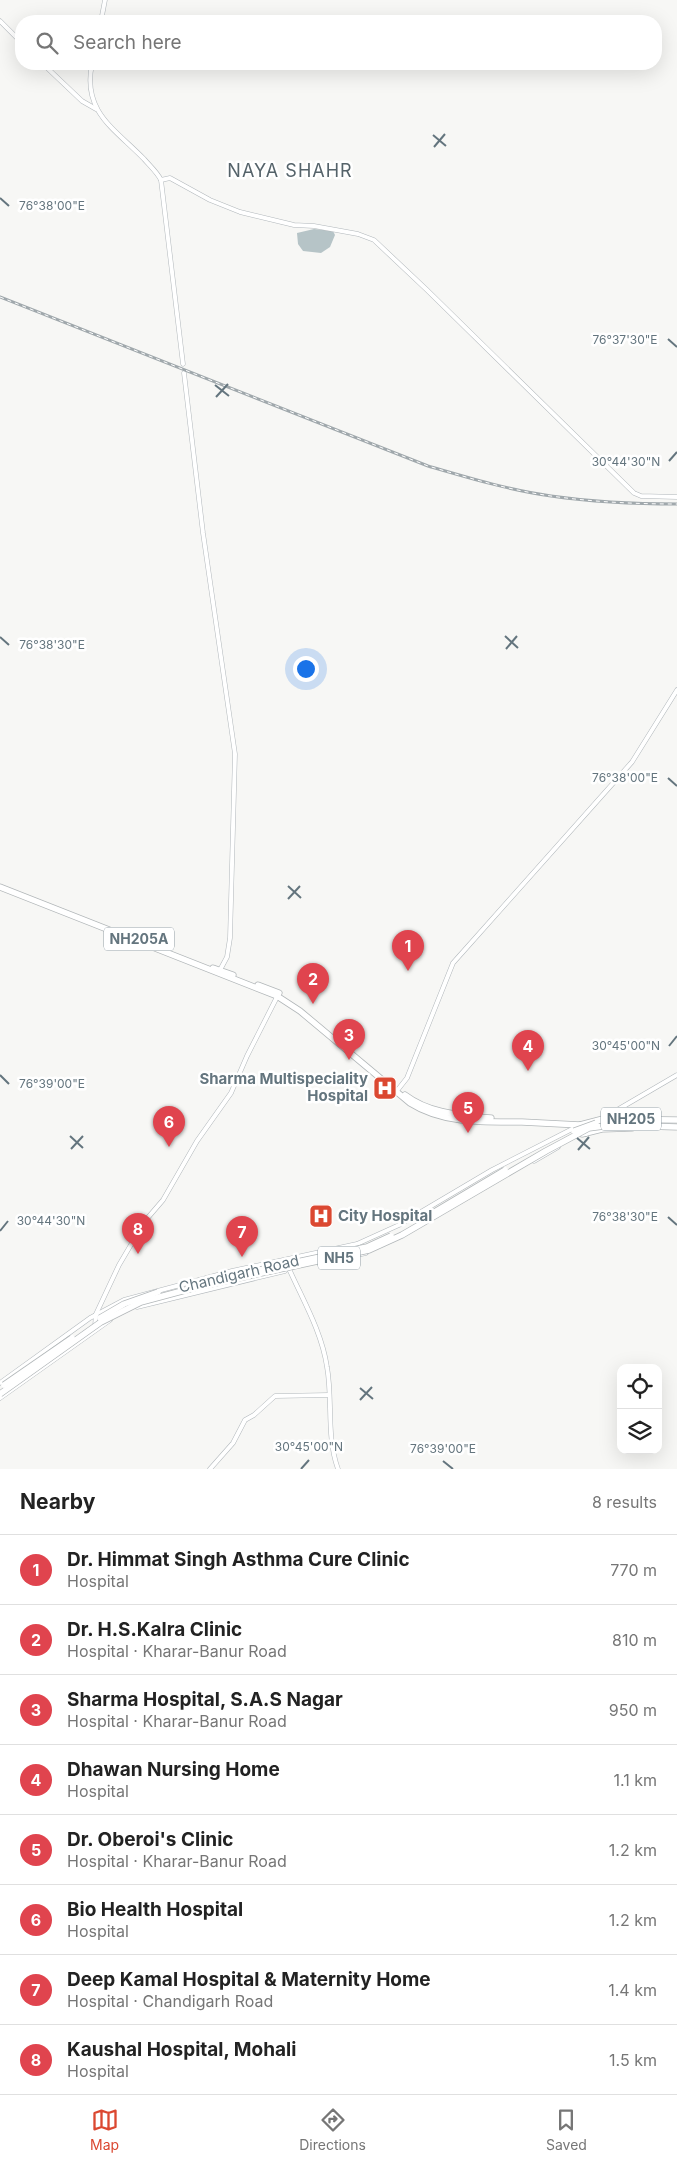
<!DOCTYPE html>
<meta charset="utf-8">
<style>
:root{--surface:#fff;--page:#f2f2f2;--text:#222;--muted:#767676;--line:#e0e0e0;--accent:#db4831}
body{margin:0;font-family:Inter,sans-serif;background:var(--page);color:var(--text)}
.controls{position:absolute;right:15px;bottom:15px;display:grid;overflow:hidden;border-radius:10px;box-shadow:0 5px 20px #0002}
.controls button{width:45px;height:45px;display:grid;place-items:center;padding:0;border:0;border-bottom:1px solid var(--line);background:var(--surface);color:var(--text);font:25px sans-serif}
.you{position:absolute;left:305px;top:668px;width:18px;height:18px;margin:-12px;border:4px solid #fff;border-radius:50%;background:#1a73e8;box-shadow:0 0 0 8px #1a73e833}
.badge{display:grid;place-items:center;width:32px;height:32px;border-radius:50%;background:var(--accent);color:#fff;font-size:16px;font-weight:700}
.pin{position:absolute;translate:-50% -41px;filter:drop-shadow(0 1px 2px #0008)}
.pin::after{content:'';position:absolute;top:26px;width:18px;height:15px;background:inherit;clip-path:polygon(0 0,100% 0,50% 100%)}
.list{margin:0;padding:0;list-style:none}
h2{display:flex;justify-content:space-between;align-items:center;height:65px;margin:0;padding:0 20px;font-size:21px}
h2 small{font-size:16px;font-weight:400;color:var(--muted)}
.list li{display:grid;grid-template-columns:32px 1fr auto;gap:15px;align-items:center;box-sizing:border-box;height:70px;padding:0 20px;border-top:1px solid var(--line)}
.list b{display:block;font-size:19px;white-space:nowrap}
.list p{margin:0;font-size:16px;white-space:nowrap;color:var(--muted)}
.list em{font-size:16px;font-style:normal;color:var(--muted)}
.icon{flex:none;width:28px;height:28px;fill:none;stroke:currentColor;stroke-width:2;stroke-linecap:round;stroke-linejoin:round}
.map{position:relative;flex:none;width:677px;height:1469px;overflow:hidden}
.search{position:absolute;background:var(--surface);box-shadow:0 5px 20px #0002;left:15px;right:15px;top:15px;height:55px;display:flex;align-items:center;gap:12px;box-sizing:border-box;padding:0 18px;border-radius:20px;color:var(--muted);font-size:19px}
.sheet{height:625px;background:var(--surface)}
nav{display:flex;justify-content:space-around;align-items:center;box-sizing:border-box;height:70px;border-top:1px solid var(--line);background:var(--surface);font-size:14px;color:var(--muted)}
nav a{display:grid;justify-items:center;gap:2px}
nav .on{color:var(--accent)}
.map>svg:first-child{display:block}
.water{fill:#b6c4c7}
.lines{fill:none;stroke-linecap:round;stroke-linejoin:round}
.secondary-casing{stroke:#b1b7bb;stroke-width:5}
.highway-casing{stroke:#b2b7b9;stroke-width:7}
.secondary{stroke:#fff;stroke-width:4}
.highway{stroke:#fff;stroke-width:5.5}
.rail-casing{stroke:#a0a8ac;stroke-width:3}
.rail{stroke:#fff;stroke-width:1;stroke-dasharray:4;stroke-linecap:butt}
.highway-bridge-casing{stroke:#b2b7b9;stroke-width:7;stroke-linecap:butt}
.highway-bridge{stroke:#fff;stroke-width:5.5}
.ticks{fill:none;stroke:#64757e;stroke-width:2}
.labels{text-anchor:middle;stroke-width:5;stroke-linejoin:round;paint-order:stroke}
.shield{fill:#fff;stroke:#929ea5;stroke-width:1}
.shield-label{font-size:14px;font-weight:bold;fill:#64757e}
.poi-label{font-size:15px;font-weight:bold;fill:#64757e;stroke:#fff;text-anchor:end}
.street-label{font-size:15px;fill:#64757e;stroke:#fff}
.quarter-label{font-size:18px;letter-spacing:1px;fill:#55636a;stroke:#fff}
.ticks-label{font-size:12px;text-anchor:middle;fill:#64757e;stroke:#fff;stroke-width:5;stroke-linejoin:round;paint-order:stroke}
</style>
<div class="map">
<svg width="677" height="1469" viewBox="0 0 677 1469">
<rect width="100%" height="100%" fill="#f7f7f5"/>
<path class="water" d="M 314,229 L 333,231 L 335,235 L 330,247 L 321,253 L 303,251 L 298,244 L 297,233 Z"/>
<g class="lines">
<g class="secondary-casing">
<g id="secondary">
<path d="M 0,21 L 21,42"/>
<path d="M 101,21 L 105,0"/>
<path d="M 43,64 L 82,101 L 96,109"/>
<path d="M 92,64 C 82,112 115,129 144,159 C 150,166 157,172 161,180 L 183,364"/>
<path d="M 161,180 L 170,178 L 210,200 L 240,212 L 294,225 L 314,226 L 358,234 L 374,240 L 427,290 L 634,493 L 641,496 L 677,497"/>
<path d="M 184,373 L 203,533 L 235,754 L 230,938 L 227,957 L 220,970"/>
<path d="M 396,1092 L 407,1078 L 453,963 L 632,762 L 677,690"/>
<path d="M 599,1128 L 600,1120 L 677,1075"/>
<path d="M 534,1161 L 558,1147"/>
<path d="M 334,1260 L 366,1253"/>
<path d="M 290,1265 L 290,1271 C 304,1302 322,1333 327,1367 C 333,1400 326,1436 338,1469"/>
<path d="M 137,1307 L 285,1271"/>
<path d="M 95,1326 L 96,1314 L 119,1265 L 145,1221 L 163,1200 L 197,1141 L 231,1093 L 247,1056 L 278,995"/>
<path d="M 0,1383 L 90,1318 L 124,1300 L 232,1271 L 357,1244 L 399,1225 L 492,1170 L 578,1126"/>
<path d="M 0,1398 L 110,1320"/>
<path d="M 210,1469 L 233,1443 L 245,1420 L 254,1415 L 275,1396 L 329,1395"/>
</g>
</g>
<g class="highway-casing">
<g id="highway">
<path d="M 0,887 L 277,996 L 300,1011 L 410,1103 C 443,1124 484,1122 522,1122 C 542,1123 561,1124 580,1125 L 586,1133"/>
<path d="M 213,968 L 233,975"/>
<path d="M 258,985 L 279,993"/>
<path d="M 405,1095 C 430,1114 461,1115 491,1118"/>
<path d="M 580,1125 L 603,1119 L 677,1120"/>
<path d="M 582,1134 L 602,1129 L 632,1128"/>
</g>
</g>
<use href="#secondary" class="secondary"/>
<use href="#highway" class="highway"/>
<g class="rail-casing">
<path id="rail" d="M 0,297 L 428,466 C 469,478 509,490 551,496 C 593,502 635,504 677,504"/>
</g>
<use href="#rail" class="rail"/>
<g class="highway-bridge-casing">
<g id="highway-bridge">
<path d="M 574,1131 L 596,1123"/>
<path d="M 431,1214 L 505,1170"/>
<path d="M 193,1284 L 367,1247 L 391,1236"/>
<path d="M 100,1318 L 124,1304 L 158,1292"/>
<path d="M 4,1385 L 72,1338"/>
<path d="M 0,1394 L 101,1322 L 141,1302 L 197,1287 L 369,1250 L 402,1235 L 546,1151 L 589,1128 L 612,1125 L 677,1127"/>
</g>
</g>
<use href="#highway-bridge" class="highway-bridge"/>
</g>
<path class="ticks" d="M 433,135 L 446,146M 434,147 L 445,134M 0,198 L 9,206M 668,339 L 677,347M 215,385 L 229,396M 216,397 L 228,384M 669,461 L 677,452M 505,636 L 518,648M 0,637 L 9,645M 506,649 L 517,636M 668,778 L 677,786M 288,886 L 301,898M 288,899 L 300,886M 669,1046 L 677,1036M 0,1075 L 9,1084M 70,1136 L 83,1148M 577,1138 L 590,1149M 71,1149 L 83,1136M 578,1150 L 589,1137M 668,1217 L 677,1225M 0,1231 L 8,1221M 360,1388 L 373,1399M 360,1400 L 372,1387M 443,1461 L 453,1469M 301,1469 L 309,1460"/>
<defs>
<g id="hospital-square" transform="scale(1.25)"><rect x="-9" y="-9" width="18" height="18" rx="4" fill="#db4831" stroke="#fff"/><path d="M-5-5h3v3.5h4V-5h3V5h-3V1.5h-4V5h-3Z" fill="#fff"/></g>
</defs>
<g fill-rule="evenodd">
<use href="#hospital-square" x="385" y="1088"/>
<use href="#hospital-square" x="321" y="1216"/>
</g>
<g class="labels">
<g class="shield">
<rect x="104" y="927.5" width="70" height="23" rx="4"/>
<rect x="601" y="1107.5" width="60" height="23" rx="4"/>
<rect x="318" y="1246.5" width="42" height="23" rx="4"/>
</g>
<g class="shield-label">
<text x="139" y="944">NH205A</text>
<text x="631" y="1124">NH205</text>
<text x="339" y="1263">NH5</text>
</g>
<g class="poi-label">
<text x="368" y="1084">Sharma Multispeciality<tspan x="368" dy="17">Hospital</tspan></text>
<text x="338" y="1221" text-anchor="start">City Hospital</text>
</g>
<g class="street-label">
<text transform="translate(239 1274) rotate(-13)" y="5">Chandigarh Road</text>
</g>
<g class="quarter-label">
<text x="290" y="177">NAYA SHAHR</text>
</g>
</g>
<g class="ticks-label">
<text x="52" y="210">76°38'00"E</text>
<text x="625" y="344">76°37'30"E</text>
<text x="626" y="466">30°44'30"N</text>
<text x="52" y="649">76°38'30"E</text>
<text x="625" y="782">76°38'00"E</text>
<text x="626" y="1050">30°45'00"N</text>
<text x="52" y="1088">76°39'00"E</text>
<text x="625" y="1221">76°38'30"E</text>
<text x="51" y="1225">30°44'30"N</text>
<text x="309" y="1451">30°45'00"N</text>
<text x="443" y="1453">76°39'00"E</text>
</g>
</svg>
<div class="controls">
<button><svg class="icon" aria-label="locate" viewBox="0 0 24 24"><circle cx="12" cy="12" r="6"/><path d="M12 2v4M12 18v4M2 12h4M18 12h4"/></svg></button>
<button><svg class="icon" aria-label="layers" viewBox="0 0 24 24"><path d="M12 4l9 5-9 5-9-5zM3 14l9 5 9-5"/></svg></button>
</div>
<div class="you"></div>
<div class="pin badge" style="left:408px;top:971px;background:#e0444e">1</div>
<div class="pin badge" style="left:313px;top:1004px;background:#e0444e">2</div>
<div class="pin badge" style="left:349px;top:1060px;background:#e0444e">3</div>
<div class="pin badge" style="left:528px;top:1071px;background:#e0444e">4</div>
<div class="pin badge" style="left:468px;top:1133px;background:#e0444e">5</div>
<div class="pin badge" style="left:169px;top:1147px;background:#e0444e">6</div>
<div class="pin badge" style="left:242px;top:1257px;background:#e0444e">7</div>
<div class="pin badge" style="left:138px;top:1254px;background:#e0444e">8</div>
<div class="search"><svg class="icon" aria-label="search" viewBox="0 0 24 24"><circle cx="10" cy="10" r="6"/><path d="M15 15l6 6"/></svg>Search here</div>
</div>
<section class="sheet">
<h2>Nearby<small>8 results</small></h2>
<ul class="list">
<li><span class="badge" style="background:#e0444e">1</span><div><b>Dr. Himmat Singh Asthma Cure Clinic</b><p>Hospital</p></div><em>770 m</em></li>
<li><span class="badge" style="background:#e0444e">2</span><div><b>Dr. H.S.Kalra Clinic</b><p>Hospital · Kharar-Banur Road</p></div><em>810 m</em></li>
<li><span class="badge" style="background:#e0444e">3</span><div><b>Sharma Hospital, S.A.S Nagar</b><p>Hospital · Kharar-Banur Road</p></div><em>950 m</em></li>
<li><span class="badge" style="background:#e0444e">4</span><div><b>Dhawan Nursing Home</b><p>Hospital</p></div><em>1.1 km</em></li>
<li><span class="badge" style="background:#e0444e">5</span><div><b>Dr. Oberoi's Clinic</b><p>Hospital · Kharar-Banur Road</p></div><em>1.2 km</em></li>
<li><span class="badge" style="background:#e0444e">6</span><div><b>Bio Health Hospital</b><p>Hospital</p></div><em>1.2 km</em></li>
<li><span class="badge" style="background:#e0444e">7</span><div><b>Deep Kamal Hospital &amp; Maternity Home</b><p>Hospital · Chandigarh Road</p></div><em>1.4 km</em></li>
<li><span class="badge" style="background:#e0444e">8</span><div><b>Kaushal Hospital, Mohali</b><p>Hospital</p></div><em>1.5 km</em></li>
</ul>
</section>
<nav>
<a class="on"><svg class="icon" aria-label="map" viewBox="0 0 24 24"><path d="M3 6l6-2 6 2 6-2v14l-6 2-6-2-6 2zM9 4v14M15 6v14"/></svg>Map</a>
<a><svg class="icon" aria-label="directions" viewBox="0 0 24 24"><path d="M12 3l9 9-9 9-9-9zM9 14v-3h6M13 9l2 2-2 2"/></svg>Directions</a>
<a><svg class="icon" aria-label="saved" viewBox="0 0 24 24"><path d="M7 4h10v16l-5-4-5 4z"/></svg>Saved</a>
</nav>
